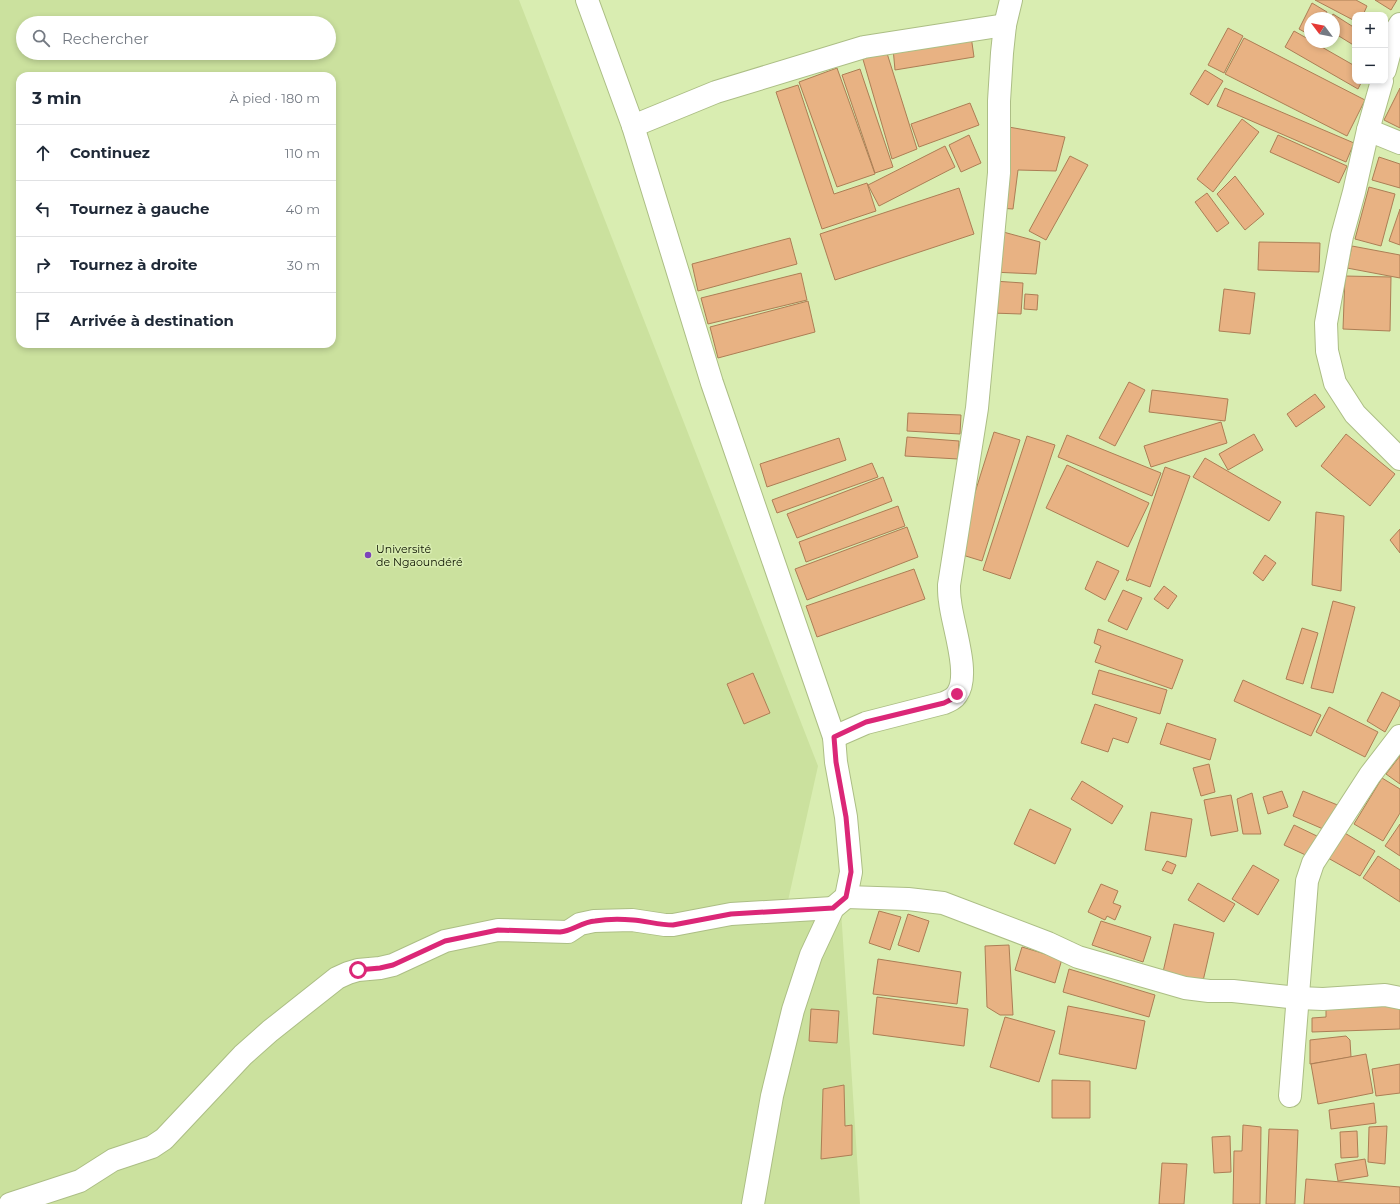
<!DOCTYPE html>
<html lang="fr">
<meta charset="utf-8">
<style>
:root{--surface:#fff;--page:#f2f2f3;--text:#1f2937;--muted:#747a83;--line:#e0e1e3}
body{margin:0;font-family:Montserrat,sans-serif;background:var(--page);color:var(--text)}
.controls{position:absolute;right:12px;top:12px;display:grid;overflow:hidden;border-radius:8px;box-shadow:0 2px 6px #0003}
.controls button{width:36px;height:36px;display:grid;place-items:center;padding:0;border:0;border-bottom:1px solid var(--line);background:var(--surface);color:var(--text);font:20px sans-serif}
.compass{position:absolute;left:1304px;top:12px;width:36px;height:36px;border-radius:50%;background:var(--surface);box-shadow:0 2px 6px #0003;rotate:302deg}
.stop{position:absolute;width:12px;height:12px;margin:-9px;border:3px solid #db2777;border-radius:50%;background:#fff}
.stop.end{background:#db2777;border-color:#fff;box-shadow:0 1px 4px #0008}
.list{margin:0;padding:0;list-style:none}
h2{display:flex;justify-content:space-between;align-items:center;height:52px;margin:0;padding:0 16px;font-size:17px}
h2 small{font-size:13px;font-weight:400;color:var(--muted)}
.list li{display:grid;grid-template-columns:26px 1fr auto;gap:12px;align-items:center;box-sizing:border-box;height:56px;padding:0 16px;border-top:1px solid var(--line)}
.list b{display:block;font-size:15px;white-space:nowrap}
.list em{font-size:13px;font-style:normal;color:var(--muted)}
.icon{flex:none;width:22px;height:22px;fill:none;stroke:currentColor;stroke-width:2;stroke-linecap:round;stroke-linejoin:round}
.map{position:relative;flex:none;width:1400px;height:1204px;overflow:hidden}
.search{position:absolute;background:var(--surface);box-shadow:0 2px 6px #0003;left:16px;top:16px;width:320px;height:44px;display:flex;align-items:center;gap:10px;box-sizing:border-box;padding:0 14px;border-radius:22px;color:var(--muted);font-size:15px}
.panel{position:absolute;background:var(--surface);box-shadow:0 2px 6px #0003;left:16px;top:72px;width:320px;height:276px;border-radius:12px}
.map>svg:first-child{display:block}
.built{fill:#cbe19e;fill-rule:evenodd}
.building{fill:#e8b283;stroke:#ac7e55}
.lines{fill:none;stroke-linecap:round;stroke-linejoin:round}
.minor-casing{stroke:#acbe85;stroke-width:24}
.minor{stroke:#fff;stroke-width:22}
.route{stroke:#db2777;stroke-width:5}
.poi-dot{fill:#7c43ba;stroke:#d9edb1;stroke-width:1.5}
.labels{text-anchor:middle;stroke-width:3;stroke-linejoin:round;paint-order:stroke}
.poi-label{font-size:11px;fill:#0d1301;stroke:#d9edb1;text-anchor:start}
</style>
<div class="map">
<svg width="1400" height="1204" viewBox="0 0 1400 1204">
<rect width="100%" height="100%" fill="#d9edb1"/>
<path class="built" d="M 0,0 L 519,0 L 818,766 L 783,923 L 841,910 L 860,1204 L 0,1204 ZM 23,23 L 329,23 L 329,53 L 23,53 ZM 20,76 L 332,76 L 332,344 L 20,344 Z"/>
<g class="building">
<path d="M 1315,0 L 1356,0 L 1367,6 L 1363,15 L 1355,15 L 1355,21 Z"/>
<path d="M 1375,0 L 1397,0 L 1391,10 Z"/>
<path d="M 1312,3 L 1327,12 L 1324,18 L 1310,18 L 1310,35 L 1299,29 Z"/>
<path d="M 1333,14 L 1355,28 L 1355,46 L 1334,33 L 1334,18 L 1331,18 Z"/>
<path d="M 1228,28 L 1243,36 L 1224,73 L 1208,65 Z"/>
<path d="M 1294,31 L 1310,40 L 1310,42 L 1313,42 L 1355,66 L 1355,81 L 1362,81 L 1358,89 L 1285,47 Z"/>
<path d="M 971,36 L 974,57 L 895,70 L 893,48 Z"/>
<path d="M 1244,38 L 1365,100 L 1347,136 L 1225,74 Z"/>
<path d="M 886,50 L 917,149 L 892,159 L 862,56 Z"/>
<path d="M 837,68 L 875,174 L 837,187 L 799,82 Z"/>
<path d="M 860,69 L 893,167 L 875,173 L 842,75 Z"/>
<path d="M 1205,70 L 1223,81 L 1208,105 L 1190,94 Z"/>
<path d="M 798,85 L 834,194 L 867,183 L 876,211 L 822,229 L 776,92 Z"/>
<path d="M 1225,88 L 1354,143 L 1346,162 L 1217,106 Z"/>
<path d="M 1400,88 L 1400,128 L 1384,120 Z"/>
<path d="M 970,103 L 979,125 L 919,147 L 911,124 Z"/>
<path d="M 1242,119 L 1259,132 L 1213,192 L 1197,179 Z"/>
<path d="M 1003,126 L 1065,137 L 1056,171 L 1018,170 L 1013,209 L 999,208 Z"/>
<path d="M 969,135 L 981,163 L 961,172 L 949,145 Z"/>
<path d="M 1278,135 L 1347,166 L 1339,183 L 1270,152 Z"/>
<path d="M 945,146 L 955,167 L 879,206 L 868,185 Z"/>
<path d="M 1070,156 L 1088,165 L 1046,240 L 1029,231 Z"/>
<path d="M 1379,157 L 1400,164 L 1400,188 L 1372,180 Z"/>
<path d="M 1235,176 L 1264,214 L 1245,230 L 1217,194 Z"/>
<path d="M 1369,187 L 1395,194 L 1381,246 L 1355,239 Z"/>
<path d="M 959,188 L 974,234 L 835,280 L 820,234 Z"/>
<path d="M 1207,193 L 1229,223 L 1217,232 L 1195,202 Z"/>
<path d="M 1400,209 L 1400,245 L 1389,241 Z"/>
<path d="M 996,230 L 1040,242 L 1036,274 L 992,272 Z"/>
<path d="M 790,238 L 797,264 L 698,291 L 692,264 Z"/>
<path d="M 1259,242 L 1320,243 L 1319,272 L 1258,270 Z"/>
<path d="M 1352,246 L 1400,255 L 1400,278 L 1347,268 Z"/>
<path d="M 801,273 L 807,300 L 708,324 L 701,298 Z"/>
<path d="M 1345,276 L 1391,277 L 1390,331 L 1343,329 Z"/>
<path d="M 994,281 L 1023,283 L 1021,314 L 991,313 Z"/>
<path d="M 1224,289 L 1255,293 L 1250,334 L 1219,331 Z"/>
<path d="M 1025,294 L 1038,295 L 1037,310 L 1024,309 Z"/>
<path d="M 808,301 L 815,332 L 718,358 L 710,327 Z"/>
<path d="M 1129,382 L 1145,390 L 1115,446 L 1099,438 Z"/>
<path d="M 1152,390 L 1228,399 L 1225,421 L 1149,412 Z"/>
<path d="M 1315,394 L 1325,407 L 1296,427 L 1287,414 Z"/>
<path d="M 908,413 L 961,415 L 960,434 L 907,431 Z"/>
<path d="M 1221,422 L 1227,443 L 1151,467 L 1144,446 Z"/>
<path d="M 994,432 L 1020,440 L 982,561 L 956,553 Z"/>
<path d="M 1254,434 L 1263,450 L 1228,470 L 1219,454 Z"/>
<path d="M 1346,434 L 1395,474 L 1370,506 L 1321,466 Z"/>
<path d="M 1067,435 L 1161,473 L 1152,496 L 1058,457 Z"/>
<path d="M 1027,436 L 1055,445 L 1010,579 L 983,570 Z"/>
<path d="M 907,437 L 959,441 L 958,459 L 905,456 Z"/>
<path d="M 839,438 L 846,460 L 767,487 L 760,464 Z"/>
<path d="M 1205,458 L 1281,502 L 1269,521 L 1193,477 Z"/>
<path d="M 872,463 L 878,477 L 777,513 L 772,500 Z"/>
<path d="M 1067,465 L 1149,503 L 1128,547 L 1046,508 Z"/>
<path d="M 1165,467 L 1190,476 L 1150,587 L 1129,579 L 1128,581 L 1126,580 Z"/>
<path d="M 883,477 L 892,501 L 797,538 L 787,514 Z"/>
<path d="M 898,506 L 905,526 L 806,562 L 799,542 Z"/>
<path d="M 1316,512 L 1344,516 L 1341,591 L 1312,585 Z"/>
<path d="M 907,527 L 918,557 L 807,600 L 795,569 Z"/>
<path d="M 1400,529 L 1400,553 L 1390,540 Z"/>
<path d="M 1265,555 L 1276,563 L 1263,581 L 1253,573 Z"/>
<path d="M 1097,561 L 1119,571 L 1105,600 L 1085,589 Z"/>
<path d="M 914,569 L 925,599 L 817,637 L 806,606 Z"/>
<path d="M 1164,586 L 1177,596 L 1168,609 L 1154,599 Z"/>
<path d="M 1123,590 L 1142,598 L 1127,630 L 1108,621 Z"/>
<path d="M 1333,601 L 1355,607 L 1333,693 L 1311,688 Z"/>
<path d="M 1302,628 L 1318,633 L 1303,684 L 1286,679 Z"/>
<path d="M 1098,629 L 1183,660 L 1172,689 L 1095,662 L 1101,646 L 1094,643 Z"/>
<path d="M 1099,670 L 1167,690 L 1160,714 L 1092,694 Z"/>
<path d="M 753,673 L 770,713 L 744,724 L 727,684 Z"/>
<path d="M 1243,680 L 1321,715 L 1311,736 L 1234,701 Z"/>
<path d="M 1382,692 L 1400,701 L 1400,705 L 1385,732 L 1367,721 Z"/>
<path d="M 1095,704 L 1137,718 L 1128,743 L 1113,738 L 1108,752 L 1081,743 Z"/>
<path d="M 1329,707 L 1378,732 L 1365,757 L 1316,732 Z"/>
<path d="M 1167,723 L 1216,739 L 1210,760 L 1160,744 Z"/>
<path d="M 1400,756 L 1400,784 L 1386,774 Z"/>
<path d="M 1209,764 L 1215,792 L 1201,796 L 1193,768 Z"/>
<path d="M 1382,778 L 1400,789 L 1400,813 L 1383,841 L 1354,824 Z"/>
<path d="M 1082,781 L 1123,806 L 1112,824 L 1071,799 Z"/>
<path d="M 1282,791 L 1288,807 L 1268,814 L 1263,797 Z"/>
<path d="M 1303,791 L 1340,806 L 1330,832 L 1293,816 Z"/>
<path d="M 1252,793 L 1261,834 L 1243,834 L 1237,799 Z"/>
<path d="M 1231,795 L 1238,831 L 1211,836 L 1204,800 Z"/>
<path d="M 1030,809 L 1071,829 L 1055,864 L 1014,844 Z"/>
<path d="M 1151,812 L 1192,819 L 1186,857 L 1145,850 Z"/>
<path d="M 1400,824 L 1400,856 L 1385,846 Z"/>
<path d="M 1294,825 L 1321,838 L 1312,858 L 1284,845 Z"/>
<path d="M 1343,832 L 1375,851 L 1360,876 L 1328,858 Z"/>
<path d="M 1378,856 L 1400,870 L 1400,902 L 1363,878 Z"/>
<path d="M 1167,861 L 1176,865 L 1172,874 L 1162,870 Z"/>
<path d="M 1253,865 L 1279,880 L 1258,915 L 1232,899 Z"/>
<path d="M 1198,883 L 1235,904 L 1224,922 L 1188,900 Z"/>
<path d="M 1101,884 L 1118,891 L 1113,903 L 1121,906 L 1115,920 L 1107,916 L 1105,920 L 1088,912 Z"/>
<path d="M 879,911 L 901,917 L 890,950 L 869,943 Z"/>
<path d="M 908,914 L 929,921 L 919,952 L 898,945 Z"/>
<path d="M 1101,921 L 1151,937 L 1143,962 L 1092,945 Z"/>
<path d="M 1174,924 L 1214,933 L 1203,981 L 1163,972 Z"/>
<path d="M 1009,945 L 1013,1015 L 1000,1015 L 987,1007 L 985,946 Z"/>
<path d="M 1022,947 L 1062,959 L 1055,983 L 1015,970 Z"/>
<path d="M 878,959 L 961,972 L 957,1004 L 873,994 Z"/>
<path d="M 1069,969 L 1155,995 L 1149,1017 L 1063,992 Z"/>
<path d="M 877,997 L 968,1009 L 964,1046 L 873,1034 Z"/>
<path d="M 1068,1006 L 1145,1021 L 1136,1069 L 1059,1054 Z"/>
<path d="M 1400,1006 L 1400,1029 L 1312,1032 L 1312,1018 L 1326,1017 L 1326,1008 Z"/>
<path d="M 811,1009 L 839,1011 L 837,1043 L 809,1041 Z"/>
<path d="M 1005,1017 L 1055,1031 L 1039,1082 L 990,1067 Z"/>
<path d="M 1346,1036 L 1350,1040 L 1351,1057 L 1310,1064 L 1310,1040 Z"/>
<path d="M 1366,1054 L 1373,1093 L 1318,1104 L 1311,1064 Z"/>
<path d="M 1400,1064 L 1400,1093 L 1376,1096 L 1372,1069 Z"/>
<path d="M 1052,1080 L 1090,1081 L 1090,1118 L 1052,1118 Z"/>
<path d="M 844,1085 L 845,1126 L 852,1125 L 852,1155 L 821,1159 L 823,1089 Z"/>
<path d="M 1374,1103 L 1376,1123 L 1331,1129 L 1329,1110 Z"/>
<path d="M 1243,1125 L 1261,1127 L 1260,1204 L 1233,1204 L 1234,1151 L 1242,1151 Z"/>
<path d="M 1387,1126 L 1385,1164 L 1368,1162 L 1369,1127 Z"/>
<path d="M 1269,1129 L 1298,1130 L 1295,1204 L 1266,1204 Z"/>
<path d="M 1357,1131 L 1358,1157 L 1341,1158 L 1340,1132 Z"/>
<path d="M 1230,1136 L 1231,1172 L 1214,1173 L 1212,1137 Z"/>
<path d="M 1365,1159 L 1368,1176 L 1338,1181 L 1335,1164 Z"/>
<path d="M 1162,1163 L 1187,1164 L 1184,1204 L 1159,1204 Z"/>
<path d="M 1306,1179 L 1400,1187 L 1400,1204 L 1304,1204 Z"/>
</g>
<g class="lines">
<g class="minor-casing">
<g id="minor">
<path d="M 587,0 L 633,126 L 712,383 L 834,737 L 836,762 L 846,817 L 851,872 L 846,897 L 833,908 L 811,955 L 793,1010 L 772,1096 L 753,1204"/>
<path d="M 1385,70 L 1395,32 L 1400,24"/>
<path d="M 1382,81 L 1368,130 L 1354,192 L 1342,236 L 1326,323 L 1327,351 L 1335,383 L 1355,414 L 1400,459"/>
<path d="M 633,126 L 716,92 L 864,47 L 1005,25"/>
<path d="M 1368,130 L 1400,143"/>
<path d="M 834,737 L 866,723 L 944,703 C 949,701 954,699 957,694 C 971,675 952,624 950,601 C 949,596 949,590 949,585 L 977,408 L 999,173 L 999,101 L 1002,53 L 1005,25 L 1011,0"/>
<path d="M 846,897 L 908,899 L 943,903 L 1048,943 L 1078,957 L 1185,988 L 1209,991 L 1233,991 L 1298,998 L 1323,999 L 1385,995 L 1400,998"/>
<path d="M 1290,1096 L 1307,881 L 1313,863 L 1370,775 L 1400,736"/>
<path d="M 10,1204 L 80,1181 L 113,1160 L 152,1147 L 164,1139 L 243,1055 L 270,1031 L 337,978 L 348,973 L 358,970 L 380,968 L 393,965 L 445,941 L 498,930 L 568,932 L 580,924 L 594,921 L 632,920 L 665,925 L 673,925 L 731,914 L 833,908"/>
</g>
</g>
<use href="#minor" class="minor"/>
</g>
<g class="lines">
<path class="route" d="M 358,970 L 380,968 L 393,965 L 445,941 L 498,930 L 560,932 C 572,931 582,922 595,921 C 607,919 621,919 633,920 C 646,921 660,925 673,925 L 731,914 L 833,908 L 846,897 L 851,872 L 846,817 L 836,762 L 834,737 L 866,722 L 944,703 L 952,699 L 957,694"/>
</g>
<circle class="poi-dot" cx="368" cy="555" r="4"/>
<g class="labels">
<g class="poi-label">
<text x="376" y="553">Université<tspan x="376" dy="13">de Ngaoundéré</tspan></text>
</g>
</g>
</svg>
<div class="controls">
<button>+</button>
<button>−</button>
</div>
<svg class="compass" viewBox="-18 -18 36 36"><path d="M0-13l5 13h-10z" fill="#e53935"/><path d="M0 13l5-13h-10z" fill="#747a83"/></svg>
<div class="stop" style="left:358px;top:970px"></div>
<div class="stop end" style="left:957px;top:694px"></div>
<div class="search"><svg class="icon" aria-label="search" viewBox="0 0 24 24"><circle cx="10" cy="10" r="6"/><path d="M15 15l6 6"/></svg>Rechercher</div>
<section class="panel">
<h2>3 min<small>À pied · 180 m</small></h2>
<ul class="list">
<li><svg class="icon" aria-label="ahead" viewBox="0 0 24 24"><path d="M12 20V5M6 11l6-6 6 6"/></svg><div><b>Continuez</b></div><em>110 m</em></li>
<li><svg class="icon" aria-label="left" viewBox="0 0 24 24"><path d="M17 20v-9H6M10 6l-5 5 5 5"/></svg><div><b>Tournez à gauche</b></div><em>40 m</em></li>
<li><svg class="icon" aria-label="right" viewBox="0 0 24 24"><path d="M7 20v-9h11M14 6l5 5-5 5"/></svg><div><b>Tournez à droite</b></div><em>30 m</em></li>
<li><svg class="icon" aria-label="arrive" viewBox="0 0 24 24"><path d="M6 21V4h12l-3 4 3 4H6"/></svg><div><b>Arrivée à destination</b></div></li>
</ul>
</section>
</div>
